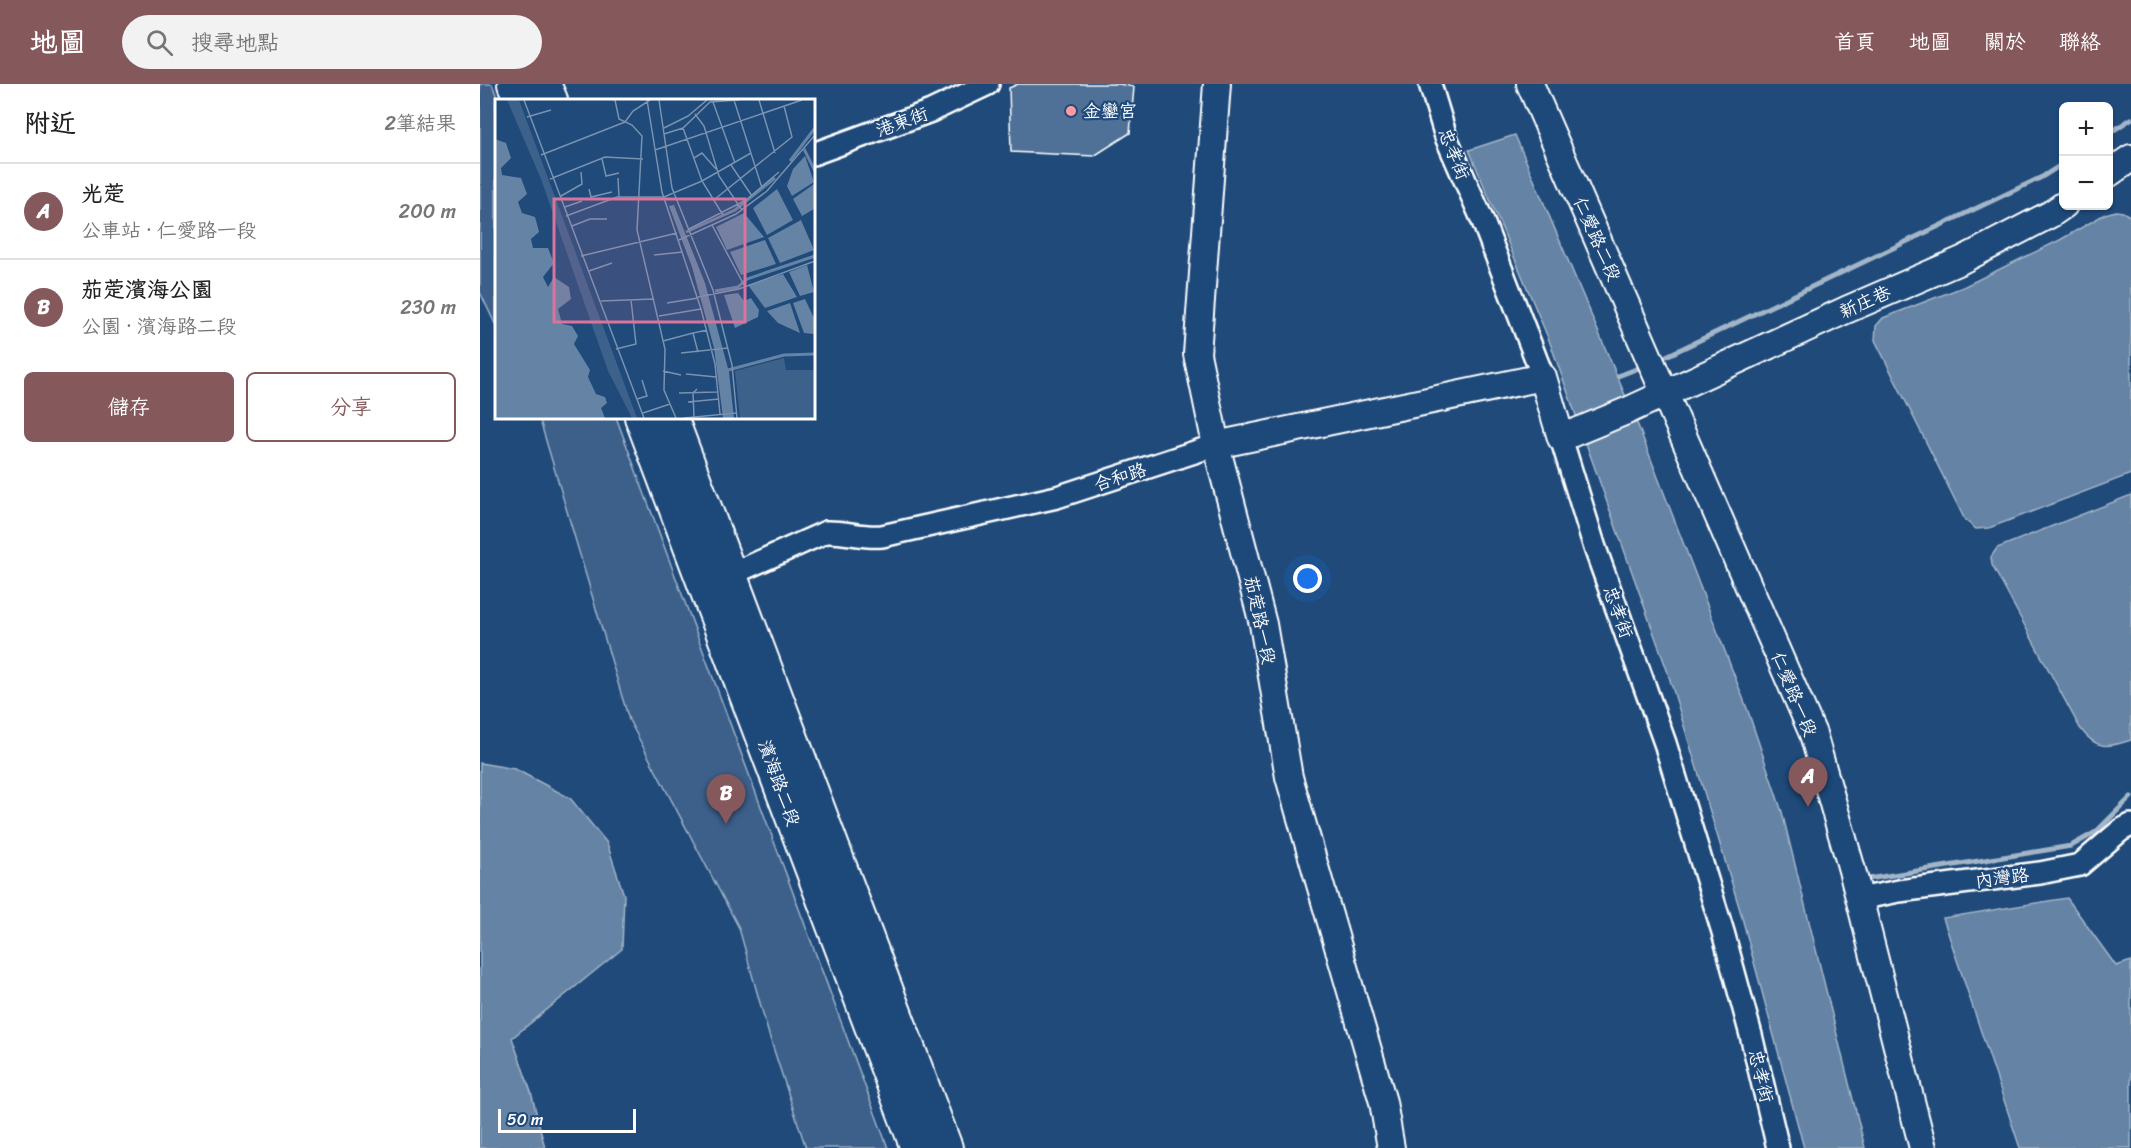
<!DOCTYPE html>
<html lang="zh-TW">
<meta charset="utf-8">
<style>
:root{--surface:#fff;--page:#f2f2f2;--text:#222;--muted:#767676;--line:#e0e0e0;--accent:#85585c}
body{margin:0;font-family:Sriracha,"LXGW WenKai TC",sans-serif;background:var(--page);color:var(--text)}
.controls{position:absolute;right:18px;top:18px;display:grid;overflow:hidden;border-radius:9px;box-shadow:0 2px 4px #0004}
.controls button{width:54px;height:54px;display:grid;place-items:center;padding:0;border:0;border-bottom:2px solid var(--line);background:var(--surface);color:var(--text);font:30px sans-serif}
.scale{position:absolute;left:18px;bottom:15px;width:138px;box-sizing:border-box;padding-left:6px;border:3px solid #fff;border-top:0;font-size:16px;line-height:21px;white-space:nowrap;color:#fff;-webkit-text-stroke:4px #1f4a7a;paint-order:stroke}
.you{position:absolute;left:828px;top:495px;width:21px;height:21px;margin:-15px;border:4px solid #fff;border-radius:50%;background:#1a73e8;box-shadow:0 0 0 9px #1a73e833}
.badge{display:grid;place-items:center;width:39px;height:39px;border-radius:50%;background:var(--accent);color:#fff;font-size:20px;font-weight:700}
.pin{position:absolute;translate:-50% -50px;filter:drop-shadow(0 2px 3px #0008)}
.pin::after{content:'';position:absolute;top:32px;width:21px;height:18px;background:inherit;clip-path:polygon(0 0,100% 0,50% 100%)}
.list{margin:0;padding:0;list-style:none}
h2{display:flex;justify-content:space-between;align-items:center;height:78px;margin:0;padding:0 24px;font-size:26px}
h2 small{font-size:20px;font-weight:400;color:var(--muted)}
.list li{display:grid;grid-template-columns:39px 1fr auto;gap:18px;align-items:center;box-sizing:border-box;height:96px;padding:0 24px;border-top:2px solid var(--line)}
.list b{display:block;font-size:22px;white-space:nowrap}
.list p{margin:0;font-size:20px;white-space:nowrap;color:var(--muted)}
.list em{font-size:20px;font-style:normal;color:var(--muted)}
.actions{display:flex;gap:12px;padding:18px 24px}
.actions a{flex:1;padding:14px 0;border:2px solid var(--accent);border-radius:9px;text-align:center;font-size:21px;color:var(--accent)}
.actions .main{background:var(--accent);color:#fff}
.icon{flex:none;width:33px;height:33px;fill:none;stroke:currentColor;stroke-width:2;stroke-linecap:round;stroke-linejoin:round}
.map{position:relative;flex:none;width:1651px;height:1064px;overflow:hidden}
header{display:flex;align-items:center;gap:36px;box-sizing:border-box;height:84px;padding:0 30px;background:var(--accent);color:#fff}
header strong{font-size:28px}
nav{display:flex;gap:33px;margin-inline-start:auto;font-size:21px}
.search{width:420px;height:54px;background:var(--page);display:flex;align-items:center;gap:15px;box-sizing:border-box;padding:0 21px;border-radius:33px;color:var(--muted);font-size:22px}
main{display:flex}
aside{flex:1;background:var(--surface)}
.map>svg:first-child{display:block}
.green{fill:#3c618b;stroke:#9eb0c5;stroke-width:1.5}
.water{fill:#6583a4;stroke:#a3b5c8;stroke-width:1.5}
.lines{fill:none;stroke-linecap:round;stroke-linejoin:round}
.stream{stroke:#a3b5c8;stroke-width:5}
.building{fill:#507197;stroke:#fff;stroke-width:1.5}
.minor-casing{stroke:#fff;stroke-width:26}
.tertiary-casing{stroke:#fff;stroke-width:30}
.primary-casing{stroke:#fff;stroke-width:36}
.minor{stroke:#1f4a7a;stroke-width:21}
.tertiary{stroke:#1f4a7a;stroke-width:26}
.primary{stroke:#1f4a7a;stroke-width:32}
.poi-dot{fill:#ff9aa2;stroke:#1f4a7a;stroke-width:2}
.labels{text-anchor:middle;stroke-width:4.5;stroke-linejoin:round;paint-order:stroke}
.poi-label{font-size:18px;fill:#fff;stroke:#1f4a7a;text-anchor:start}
.street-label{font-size:18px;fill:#fff;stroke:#1f4a7a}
.inset-river{fill:none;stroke:#6583a4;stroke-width:3}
.inset-road{fill:none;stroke:#7992af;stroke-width:1.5}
.view{fill:#da749d;fill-opacity:0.15;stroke:#da749d;stroke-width:3}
.inset-edge{fill:none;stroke:#fff;stroke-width:3}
</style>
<header>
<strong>地圖</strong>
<div class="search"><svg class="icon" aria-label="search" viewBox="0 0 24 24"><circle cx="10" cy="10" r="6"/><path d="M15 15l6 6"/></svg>搜尋地點</div>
<nav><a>首頁</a><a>地圖</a><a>關於</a><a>聯絡</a></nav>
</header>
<main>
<aside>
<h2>附近<small>2筆結果</small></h2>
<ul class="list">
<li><span class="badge">A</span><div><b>光萣</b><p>公車站 · 仁愛路一段</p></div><em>200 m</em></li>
<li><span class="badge">B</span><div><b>茄萣濱海公園</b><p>公園 · 濱海路二段</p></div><em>230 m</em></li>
</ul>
<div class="actions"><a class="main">儲存</a><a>分享</a></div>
</aside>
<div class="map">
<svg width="1651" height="1064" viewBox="0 0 1651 1064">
<rect width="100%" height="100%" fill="#1f4a7a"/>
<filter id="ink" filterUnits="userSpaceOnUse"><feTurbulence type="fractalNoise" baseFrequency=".0167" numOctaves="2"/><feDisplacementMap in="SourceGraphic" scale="12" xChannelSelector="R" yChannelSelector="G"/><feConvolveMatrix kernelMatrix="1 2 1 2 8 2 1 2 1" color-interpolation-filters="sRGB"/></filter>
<g filter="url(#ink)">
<g class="green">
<path d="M 0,0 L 12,0 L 18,16 L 16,16 L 16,242 L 0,208 Z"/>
<path d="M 59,333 L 136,333 L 408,1064 L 326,1064 L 289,951 L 259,844 L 149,636 Z"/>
</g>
<g class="water">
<path d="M 1035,51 L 1159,344 L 1268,627 L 1302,728 L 1385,1064 L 1324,1064 L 1260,826 L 1187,586 L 1069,256 L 989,66 Z"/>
<path d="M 1636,127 L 1643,128 L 1651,133 L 1651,390 L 1509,444 L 1496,445 L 1485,436 L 1395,256 L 1396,242 L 1403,234 L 1483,203 L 1580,156 L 1625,130 Z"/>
<path d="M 1651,411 L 1651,656 C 1627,664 1616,666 1600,644 L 1512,481 L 1511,473 L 1517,464 Z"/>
<path d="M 0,679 L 35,685 L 90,714 L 127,759 L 144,811 L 142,865 L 32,954 L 51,1008 L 65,1064 L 0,1064 Z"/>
<path d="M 1587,814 L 1636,882 L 1651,877 L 1651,1064 L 1540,1064 L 1463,834 Z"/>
</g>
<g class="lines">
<g class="stream">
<path d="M 1628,50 L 1651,35"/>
<path d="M 1178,276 L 1562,93 L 1584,79"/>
<path d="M 1138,292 L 1164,282"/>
<path d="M 1388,795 L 1591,762 L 1616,748 L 1651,713"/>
</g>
</g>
<path class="building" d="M 538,0 L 639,0 L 654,3 L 650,49 L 614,72 L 531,68 L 529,4 Z"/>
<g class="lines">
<g class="minor-casing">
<g id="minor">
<path d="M 950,0 L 966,53 L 1002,135 L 1063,293"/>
<path d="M 333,70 L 451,27 L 508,0"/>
<path d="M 1081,354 L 1115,464 L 1185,659 L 1243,848 L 1271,951 L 1298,1064"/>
<path d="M 241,495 L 346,448 C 365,447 382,454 402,452 L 577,413 L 736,361"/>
<path d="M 1379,815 L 1419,807 L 1560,789 L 1600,781 L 1641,746 L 1651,741"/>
</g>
</g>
<g class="tertiary-casing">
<g id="tertiary">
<path d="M 737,0 L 717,270 L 736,361 L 783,540 L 809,693 L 903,1018 L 911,1064"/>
<path d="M 1050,0 L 1333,650 L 1372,786 L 1443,1064"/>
<path d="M 1628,90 L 1651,74"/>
<path d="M 736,361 L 1063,293 L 1081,354 L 1149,326 L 1366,226 L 1482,176 L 1571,130 L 1584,121"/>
</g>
</g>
<g class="primary-casing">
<g id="primary">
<path d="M 34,0 L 41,16"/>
<path d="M 64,0 L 71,16"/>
<path d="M 161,333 L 437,1064"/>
<path d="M 191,333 L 466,1064"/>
</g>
</g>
<use href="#minor" class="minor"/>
<use href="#tertiary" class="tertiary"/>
<use href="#primary" class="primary"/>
</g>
</g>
<circle class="poi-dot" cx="591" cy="27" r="6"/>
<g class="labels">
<g class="poi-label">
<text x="603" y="33">金鑾宮</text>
</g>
<g class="street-label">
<text transform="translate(422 38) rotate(-20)" y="6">港東街</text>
<text transform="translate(974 70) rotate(68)" y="6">忠孝街</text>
<text transform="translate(1117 155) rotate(66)" y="6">仁愛路二段</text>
<text transform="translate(1385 218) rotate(-24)" y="6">新庄巷</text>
<text transform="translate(640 393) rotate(-18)" y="6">合和路</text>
<text transform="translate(1138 528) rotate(70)" y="6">忠孝街</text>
<text transform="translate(780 536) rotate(78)" y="6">茄萣路一段</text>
<text transform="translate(1314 610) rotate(67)" y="6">仁愛路一段</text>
<text transform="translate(299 699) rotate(70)" y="6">濱海路二段</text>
<text transform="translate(1522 794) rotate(-7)" y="6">內灣路</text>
<text transform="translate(1281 992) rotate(76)" y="6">忠孝街</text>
</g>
</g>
<g transform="translate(15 15)">
<rect width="320" height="320" fill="#1f4a7a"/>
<path d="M 12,1 L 24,1 L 142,319 L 137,319 L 113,272 L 46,80 ZM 289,259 L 291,271 L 319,271 L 319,319 L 245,319 L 240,272 Z" fill="#3c618b"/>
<path d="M 0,40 L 11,44 L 16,59 L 6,69 L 7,76 L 26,79 L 32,95 L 23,103 L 27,114 L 40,118 L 42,125 L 44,133 L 36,140 L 38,149 L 53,149 L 59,164 L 48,178 L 53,188 L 59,178 L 74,188 L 76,200 L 63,210 L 67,225 L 77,227 L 83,237 L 79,245 L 95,271 L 93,278 L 101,295 L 110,298 L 112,304 L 106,309 L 110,319 L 0,319 ZM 310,57 L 319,83 L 297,97 L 292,87 L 298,70 ZM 319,85 L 319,110 L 307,117 L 298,100 ZM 282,90 L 298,121 L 272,136 L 258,109 ZM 179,106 L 210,184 L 234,273 L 239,319 L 228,319 L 219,249 L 197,168 L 174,107 ZM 249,114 L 269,138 L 232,151 L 221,128 ZM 306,121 L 319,151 L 285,164 L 273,139 ZM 270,141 L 281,165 L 246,176 L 235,153 ZM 312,166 L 319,193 L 305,197 L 294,173 ZM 288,175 L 302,198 L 270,209 L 253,186 ZM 243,194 L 249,202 L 256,199 L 264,211 L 263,218 L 240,229 L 229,196 ZM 310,200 L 319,219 L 319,235 L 309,234 L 298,204 ZM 295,204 L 305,234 L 283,224 L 272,212 Z" fill="#6583a4"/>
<path class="inset-river" d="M 309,50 L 320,72M 295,62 L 320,29M 191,133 L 240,111 L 280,79M 220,192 L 243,188 L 252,180 L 320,157M 233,271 L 289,256 L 320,255"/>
<path class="inset-road" d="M 29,1 L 149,319M 120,1 L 124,20 L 137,26 L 147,37 L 142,131 L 170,250 L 169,291 L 181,319M 152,1 L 167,93 L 206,210 L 220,265 L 225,315M 164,1 L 177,89 L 218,191 L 237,266 L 242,319M 239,1 L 267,89M 264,1 L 280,54M 218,3 L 240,64M 200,15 L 209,27 L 224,77 L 247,111M 32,18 L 56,11M 130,23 L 138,12 L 155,1M 169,29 L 193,17 L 212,1M 188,29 L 207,82 L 228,116M 169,35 L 188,29 L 215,3 L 244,1M 160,51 L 307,1M 46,56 L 130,23M 199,59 L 207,54 L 221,70M 107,60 L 111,77 L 124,74M 236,66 L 257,97M 123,79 L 124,98M 55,80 L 110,58 L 148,60M 94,90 L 96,98 L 117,93M 66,97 L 87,85 L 86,73M 220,100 L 297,38 L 289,7M 70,108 L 87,102M 71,117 L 122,98 L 169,98 L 207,82 L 256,54M 217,126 L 249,186M 77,127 L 95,120 L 112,120M 194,130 L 251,101 L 284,73M 184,141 L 241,115 L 272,92 L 320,36M 159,156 L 188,153M 86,157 L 182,134M 94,172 L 117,164M 203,198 L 244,190 L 320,162M 106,202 L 159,200M 172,204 L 203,199M 164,217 L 206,210M 168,242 L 198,234M 121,250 L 141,245 L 136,201M 203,253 L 198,234 L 212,231M 186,254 L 233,249M 168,272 L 186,276M 191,275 L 221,278M 184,294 L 222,293M 142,300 L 152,297 L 147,281M 193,303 L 224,300M 148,314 L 175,305M 199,318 L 198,294 L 202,290M 189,319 L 241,314"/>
<path class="view" d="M 59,100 L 250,100 L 250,223 L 59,223 Z"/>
<rect width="320" height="320" class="inset-edge"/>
</g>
</svg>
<div class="controls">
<button>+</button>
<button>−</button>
</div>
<div class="scale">50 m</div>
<div class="you"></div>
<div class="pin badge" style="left:1328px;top:723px">A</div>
<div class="pin badge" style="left:246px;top:740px">B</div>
</div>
</main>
